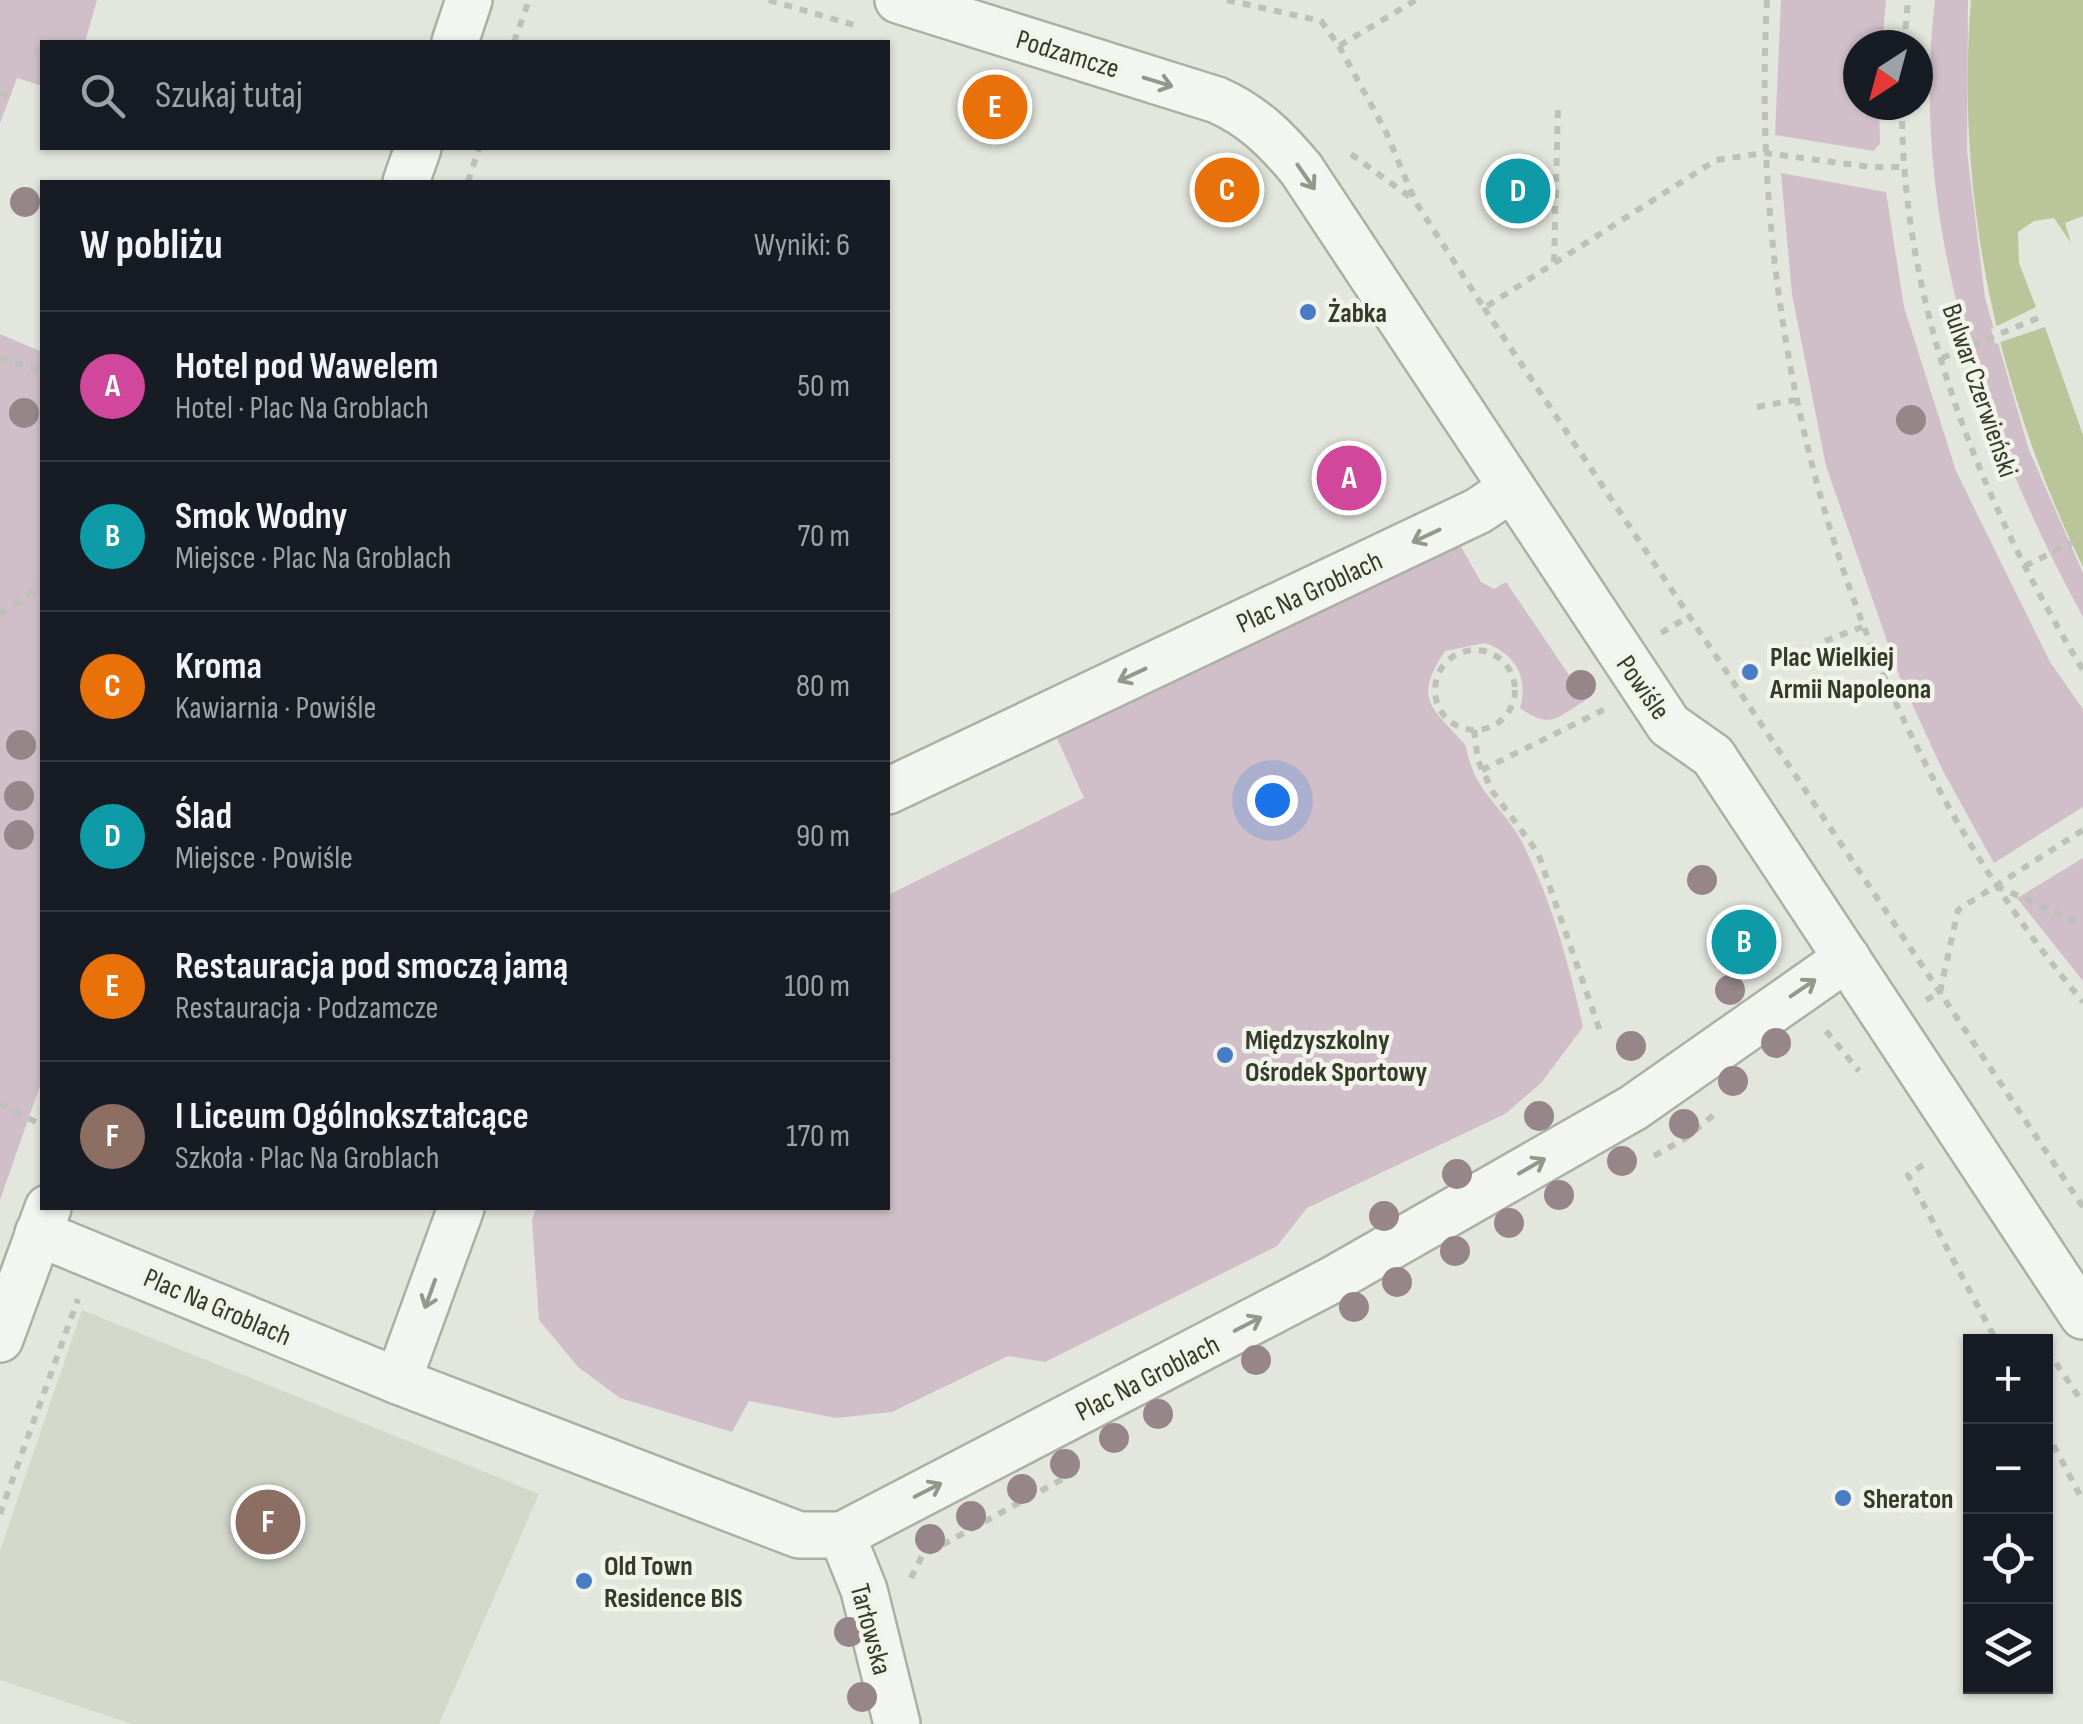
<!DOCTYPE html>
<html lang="pl">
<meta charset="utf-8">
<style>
:root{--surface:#171b24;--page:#20242c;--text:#f1f3f6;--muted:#9ea1a6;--line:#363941;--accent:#db2777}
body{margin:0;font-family:"Sofia Sans Condensed",sans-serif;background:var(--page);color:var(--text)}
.controls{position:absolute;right:30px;bottom:30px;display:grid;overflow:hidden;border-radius:0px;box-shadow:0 2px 8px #0004}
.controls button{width:90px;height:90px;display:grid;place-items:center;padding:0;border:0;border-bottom:2px solid var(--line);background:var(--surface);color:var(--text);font:50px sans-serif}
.compass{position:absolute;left:1843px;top:30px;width:90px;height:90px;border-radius:50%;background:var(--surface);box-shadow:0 2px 8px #0004;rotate:216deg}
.you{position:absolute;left:1272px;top:800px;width:35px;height:35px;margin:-25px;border:8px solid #fff;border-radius:50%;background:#1a73e8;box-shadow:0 0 0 15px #1a73e833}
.badge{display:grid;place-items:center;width:65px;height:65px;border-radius:50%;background:var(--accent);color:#fff;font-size:32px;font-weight:700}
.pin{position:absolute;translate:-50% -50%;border:5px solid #fff;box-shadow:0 2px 10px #0006}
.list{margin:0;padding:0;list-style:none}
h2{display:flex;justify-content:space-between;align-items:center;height:130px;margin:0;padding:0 40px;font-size:42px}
h2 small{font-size:32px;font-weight:400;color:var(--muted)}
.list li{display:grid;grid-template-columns:65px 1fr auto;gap:30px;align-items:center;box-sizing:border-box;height:150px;padding:0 40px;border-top:2px solid var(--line)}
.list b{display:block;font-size:38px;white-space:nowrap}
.list p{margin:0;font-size:32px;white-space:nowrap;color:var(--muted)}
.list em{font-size:32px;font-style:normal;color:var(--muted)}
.icon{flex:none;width:55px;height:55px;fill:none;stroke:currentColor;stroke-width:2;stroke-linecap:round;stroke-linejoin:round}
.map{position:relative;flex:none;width:2083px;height:1724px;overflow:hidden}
.search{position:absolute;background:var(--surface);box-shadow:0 2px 8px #0004;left:40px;top:40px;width:850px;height:110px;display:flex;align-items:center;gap:25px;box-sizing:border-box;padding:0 35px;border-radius:0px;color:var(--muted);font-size:38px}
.panel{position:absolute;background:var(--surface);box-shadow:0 2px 8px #0004;left:40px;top:180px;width:850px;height:1030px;border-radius:0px}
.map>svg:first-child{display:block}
.built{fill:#d3d8cb}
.green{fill:#d0bfc8}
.water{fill:#bac59a}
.pier{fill:#e3e6dd}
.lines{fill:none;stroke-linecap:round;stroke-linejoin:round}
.street-casing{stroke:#abb0a3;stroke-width:50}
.path{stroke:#bec1b8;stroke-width:6;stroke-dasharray:8 8;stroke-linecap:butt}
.street{stroke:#f3f5f0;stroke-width:45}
.tree{fill:#968589}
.oneway{stroke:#94988c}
.poi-dot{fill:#487dc6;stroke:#f2f4ec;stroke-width:4}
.labels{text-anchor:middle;stroke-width:9;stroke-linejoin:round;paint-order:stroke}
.street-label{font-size:28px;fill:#343c28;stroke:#f2f4ec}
.poi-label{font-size:28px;font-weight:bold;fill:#343c28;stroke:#f2f4ec;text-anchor:start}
</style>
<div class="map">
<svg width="2083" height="1724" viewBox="0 0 2083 1724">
<rect width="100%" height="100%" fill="#e3e6dd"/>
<path class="built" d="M 82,1310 L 539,1494 L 439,1724 L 132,1724 L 0,1680 L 0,1551 Z"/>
<g class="green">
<path d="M 0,0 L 97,0 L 85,42 L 42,42 L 42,86 L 17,78 L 0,123 Z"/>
<path d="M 1781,0 L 1886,0 L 1882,45 L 1858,45 L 1858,105 L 1879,105 L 1880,143 L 1874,151 L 1775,135 Z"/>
<path d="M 1935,0 L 1968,0 L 1967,151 L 1985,298 L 2029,450 L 2083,573 L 2083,617 C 1981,430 1909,215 1935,0 Z"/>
<path d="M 1781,173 L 1886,192 L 1904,307 L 1956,471 L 2050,662 L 2083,709 L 2083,807 L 1994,863 L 1943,771 L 1900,678 L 1826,466 L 1792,294 Z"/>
<path d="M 0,334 L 42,352 L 42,1080 L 0,1200 Z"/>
<path d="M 1459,543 L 1481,582 L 1494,589 L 1506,582 L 1586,700 C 1556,718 1551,730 1520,708 C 1529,678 1515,653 1485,643 L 1445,651 C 1411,702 1434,708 1466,746 C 1474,794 1503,805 1523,844 C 1552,902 1569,964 1583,1027 L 1541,1083 L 1505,1114 L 1307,1208 L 1277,1246 L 1045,1362 L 1008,1356 L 892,1412 L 836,1418 L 749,1401 L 732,1432 L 620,1398 L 578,1367 L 539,1320 L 532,1221 L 536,1208 L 888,1208 L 888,895 L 1084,798 L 1051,725 Z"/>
<path d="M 2083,858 L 2083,981 L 2017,898 Z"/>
</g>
<path class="water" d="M 1971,0 L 2083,0 L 2083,567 C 1997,391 1955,196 1971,0 Z"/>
<path class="pier" d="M 2083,216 L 2083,435 L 2045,327 L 1995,344 L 1991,329 L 2036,307 L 2019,263 L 2018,232 L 2034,221 L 2054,218 L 2071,243 L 2065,223 Z"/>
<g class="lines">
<g class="street-casing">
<g id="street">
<path d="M 898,0 L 1217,100 C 1253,116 1276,139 1301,169 L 1669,725 L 1713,756 L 2083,1316"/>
<path d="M 455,42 L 469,0"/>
<path d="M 406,182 L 418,148"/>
<path d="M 888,791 L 1478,511 L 1511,489"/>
<path d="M 38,1233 L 398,1381 L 799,1535 L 842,1535 L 1332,1280 L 1633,1108 L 1847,958"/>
<path d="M 0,1339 L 48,1208"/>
<path d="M 398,1381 L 461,1208"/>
<path d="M 842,1535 L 864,1590 L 897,1724"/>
</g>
</g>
<g class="path">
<path d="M 769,0 L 861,27"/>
<path d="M 1227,0 L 1321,21 L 1339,46 L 1416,0"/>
<path d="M 1767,0 C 1747,358 1852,725 2083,1002"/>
<path d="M 514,42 L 529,0"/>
<path d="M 1904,45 L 1908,0"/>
<path d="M 1339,46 L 1386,132 L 1415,201 L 1484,308 L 1716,160 L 1765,153 L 1870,167 L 1902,167"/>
<path d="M 0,93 L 11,96"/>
<path d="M 1902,105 C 1901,304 1980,501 2083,670"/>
<path d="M 1351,154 L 1414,200"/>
<path d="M 468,182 L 479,148"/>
<path d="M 1554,262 L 1558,106"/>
<path d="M 1484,308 L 2083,1207"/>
<path d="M 0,357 L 42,372"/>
<path d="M 1942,358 L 2045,315"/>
<path d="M 1757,407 L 1795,400"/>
<path d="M 2025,566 L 2083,537"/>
<path d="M 0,614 L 42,585"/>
<path d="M 1661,633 L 1690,616"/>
<path d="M 1825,641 L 1865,626"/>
<circle cx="1475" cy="690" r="40"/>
<path d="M 1474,730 L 1478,761 L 1493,792 L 1538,853 L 1601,1034"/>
<path d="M 1482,770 L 1605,709"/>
<path d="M 1996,886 L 2083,925"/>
<path d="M 1926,1000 L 1940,992 L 1958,910 L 2083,830"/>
<path d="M 1826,1031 L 1859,1071"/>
<path d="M 0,1104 L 42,1125"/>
<path d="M 1654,1156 L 1686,1138 L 1717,1112"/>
<path d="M 1923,1165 L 1908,1175 L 1997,1342"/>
<path d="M 2047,1350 L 2083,1403"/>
<path d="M 2046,1431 L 2083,1501"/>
<path d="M 0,1514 L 78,1299"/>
<path d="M 911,1578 L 922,1556 L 1077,1471"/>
</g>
<use href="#street" class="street"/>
</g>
<g class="tree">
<circle cx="25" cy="202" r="15"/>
<circle cx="24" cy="413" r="15"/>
<circle cx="1911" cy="420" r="15"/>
<circle cx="1581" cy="685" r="15"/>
<circle cx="21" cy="745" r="15"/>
<circle cx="19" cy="796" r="15"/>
<circle cx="19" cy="835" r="15"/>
<circle cx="1702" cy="880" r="15"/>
<circle cx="1730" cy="990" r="15"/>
<circle cx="1776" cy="1043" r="15"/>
<circle cx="1631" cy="1046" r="15"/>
<circle cx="1733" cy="1081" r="15"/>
<circle cx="1539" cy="1116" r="15"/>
<circle cx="1684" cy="1124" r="15"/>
<circle cx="1622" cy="1161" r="15"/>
<circle cx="1457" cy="1174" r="15"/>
<circle cx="1559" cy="1195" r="15"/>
<circle cx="1384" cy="1216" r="15"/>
<circle cx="1509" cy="1223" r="15"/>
<circle cx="1455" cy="1251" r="15"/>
<circle cx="1397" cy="1282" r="15"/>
<circle cx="1354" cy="1307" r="15"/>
<circle cx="1256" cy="1360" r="15"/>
<circle cx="1158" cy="1414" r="15"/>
<circle cx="1114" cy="1438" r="15"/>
<circle cx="1065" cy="1464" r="15"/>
<circle cx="1022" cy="1489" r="15"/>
<circle cx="971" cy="1516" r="15"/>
<circle cx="930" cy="1539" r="15"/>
<circle cx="849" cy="1632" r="15"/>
<circle cx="862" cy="1697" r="15"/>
</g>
<defs><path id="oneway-shaft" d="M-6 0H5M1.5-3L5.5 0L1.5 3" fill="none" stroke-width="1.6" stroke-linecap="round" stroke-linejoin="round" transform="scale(2.5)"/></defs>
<g class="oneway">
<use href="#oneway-shaft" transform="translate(1158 82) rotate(17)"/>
<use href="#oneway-shaft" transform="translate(1306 177) rotate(55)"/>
<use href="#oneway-shaft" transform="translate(1426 536) rotate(155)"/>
<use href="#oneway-shaft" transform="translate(1132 675) rotate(155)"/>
<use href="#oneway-shaft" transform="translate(1803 988) rotate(-34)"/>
<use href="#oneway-shaft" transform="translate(1532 1166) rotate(-30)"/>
<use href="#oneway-shaft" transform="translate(430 1294) rotate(110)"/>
<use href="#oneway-shaft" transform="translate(1248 1324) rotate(-27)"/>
<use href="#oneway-shaft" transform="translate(928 1490) rotate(-27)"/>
</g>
<g class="poi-dot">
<circle cx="1308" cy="312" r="10"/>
<circle cx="1750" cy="672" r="10"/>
<circle cx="1225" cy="1055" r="10"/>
<circle cx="1843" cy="1498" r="10"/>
<circle cx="584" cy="1581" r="10"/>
</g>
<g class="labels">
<g class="street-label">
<text transform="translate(1068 53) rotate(17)" y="10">Podzamcze</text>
<text transform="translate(1981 390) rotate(71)" y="10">Bulwar Czerwieński</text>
<text transform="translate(1309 591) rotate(-25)" y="10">Plac Na Groblach</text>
<text transform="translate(1644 687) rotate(55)" y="10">Powiśle</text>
<text transform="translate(218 1306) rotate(23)" y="10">Plac Na Groblach</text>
<text transform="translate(1147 1377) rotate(-27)" y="10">Plac Na Groblach</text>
<text transform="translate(872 1629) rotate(75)" y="10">Tarłowska</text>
</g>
<g class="poi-label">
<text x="1328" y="322">Żabka</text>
<text x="1770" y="666">Plac Wielkiej<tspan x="1770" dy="32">Armii Napoleona</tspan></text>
<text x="1245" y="1049">Międzyszkolny<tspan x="1245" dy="32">Ośrodek Sportowy</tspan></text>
<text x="1863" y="1508">Sheraton</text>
<text x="604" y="1575">Old Town<tspan x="604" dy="32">Residence BIS</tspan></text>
</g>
</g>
</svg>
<div class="controls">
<button>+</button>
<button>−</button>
<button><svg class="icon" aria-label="locate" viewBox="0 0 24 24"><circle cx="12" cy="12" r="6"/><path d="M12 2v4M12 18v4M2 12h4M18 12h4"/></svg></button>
<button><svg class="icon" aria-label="layers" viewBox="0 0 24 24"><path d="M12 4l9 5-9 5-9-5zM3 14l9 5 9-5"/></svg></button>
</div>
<svg class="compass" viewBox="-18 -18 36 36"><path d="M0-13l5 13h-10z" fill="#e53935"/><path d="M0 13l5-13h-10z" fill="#9ea1a6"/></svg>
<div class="you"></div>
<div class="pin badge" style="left:1349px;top:478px;background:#d1479c">A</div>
<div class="pin badge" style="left:1744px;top:942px;background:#0f9aa8">B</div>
<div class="pin badge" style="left:1227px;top:190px;background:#e8710a">C</div>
<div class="pin badge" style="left:1518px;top:191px;background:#0f9aa8">D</div>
<div class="pin badge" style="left:995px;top:107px;background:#e8710a">E</div>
<div class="pin badge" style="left:268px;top:1522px;background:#8d6e63">F</div>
<div class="search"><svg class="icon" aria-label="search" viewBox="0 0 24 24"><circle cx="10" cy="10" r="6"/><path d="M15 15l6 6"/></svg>Szukaj tutaj</div>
<section class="panel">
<h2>W pobliżu<small>Wyniki: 6</small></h2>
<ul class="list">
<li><span class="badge" style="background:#d1479c">A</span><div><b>Hotel pod Wawelem</b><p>Hotel · Plac Na Groblach</p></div><em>50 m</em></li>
<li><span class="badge" style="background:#0f9aa8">B</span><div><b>Smok Wodny</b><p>Miejsce · Plac Na Groblach</p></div><em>70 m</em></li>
<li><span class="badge" style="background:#e8710a">C</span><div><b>Kroma</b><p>Kawiarnia · Powiśle</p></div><em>80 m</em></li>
<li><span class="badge" style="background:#0f9aa8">D</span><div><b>Ślad</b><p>Miejsce · Powiśle</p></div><em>90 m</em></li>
<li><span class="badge" style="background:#e8710a">E</span><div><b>Restauracja pod smoczą jamą</b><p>Restauracja · Podzamcze</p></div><em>100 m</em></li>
<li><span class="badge" style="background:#8d6e63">F</span><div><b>I Liceum Ogólnokształcące</b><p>Szkoła · Plac Na Groblach</p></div><em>170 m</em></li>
</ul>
</section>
</div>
